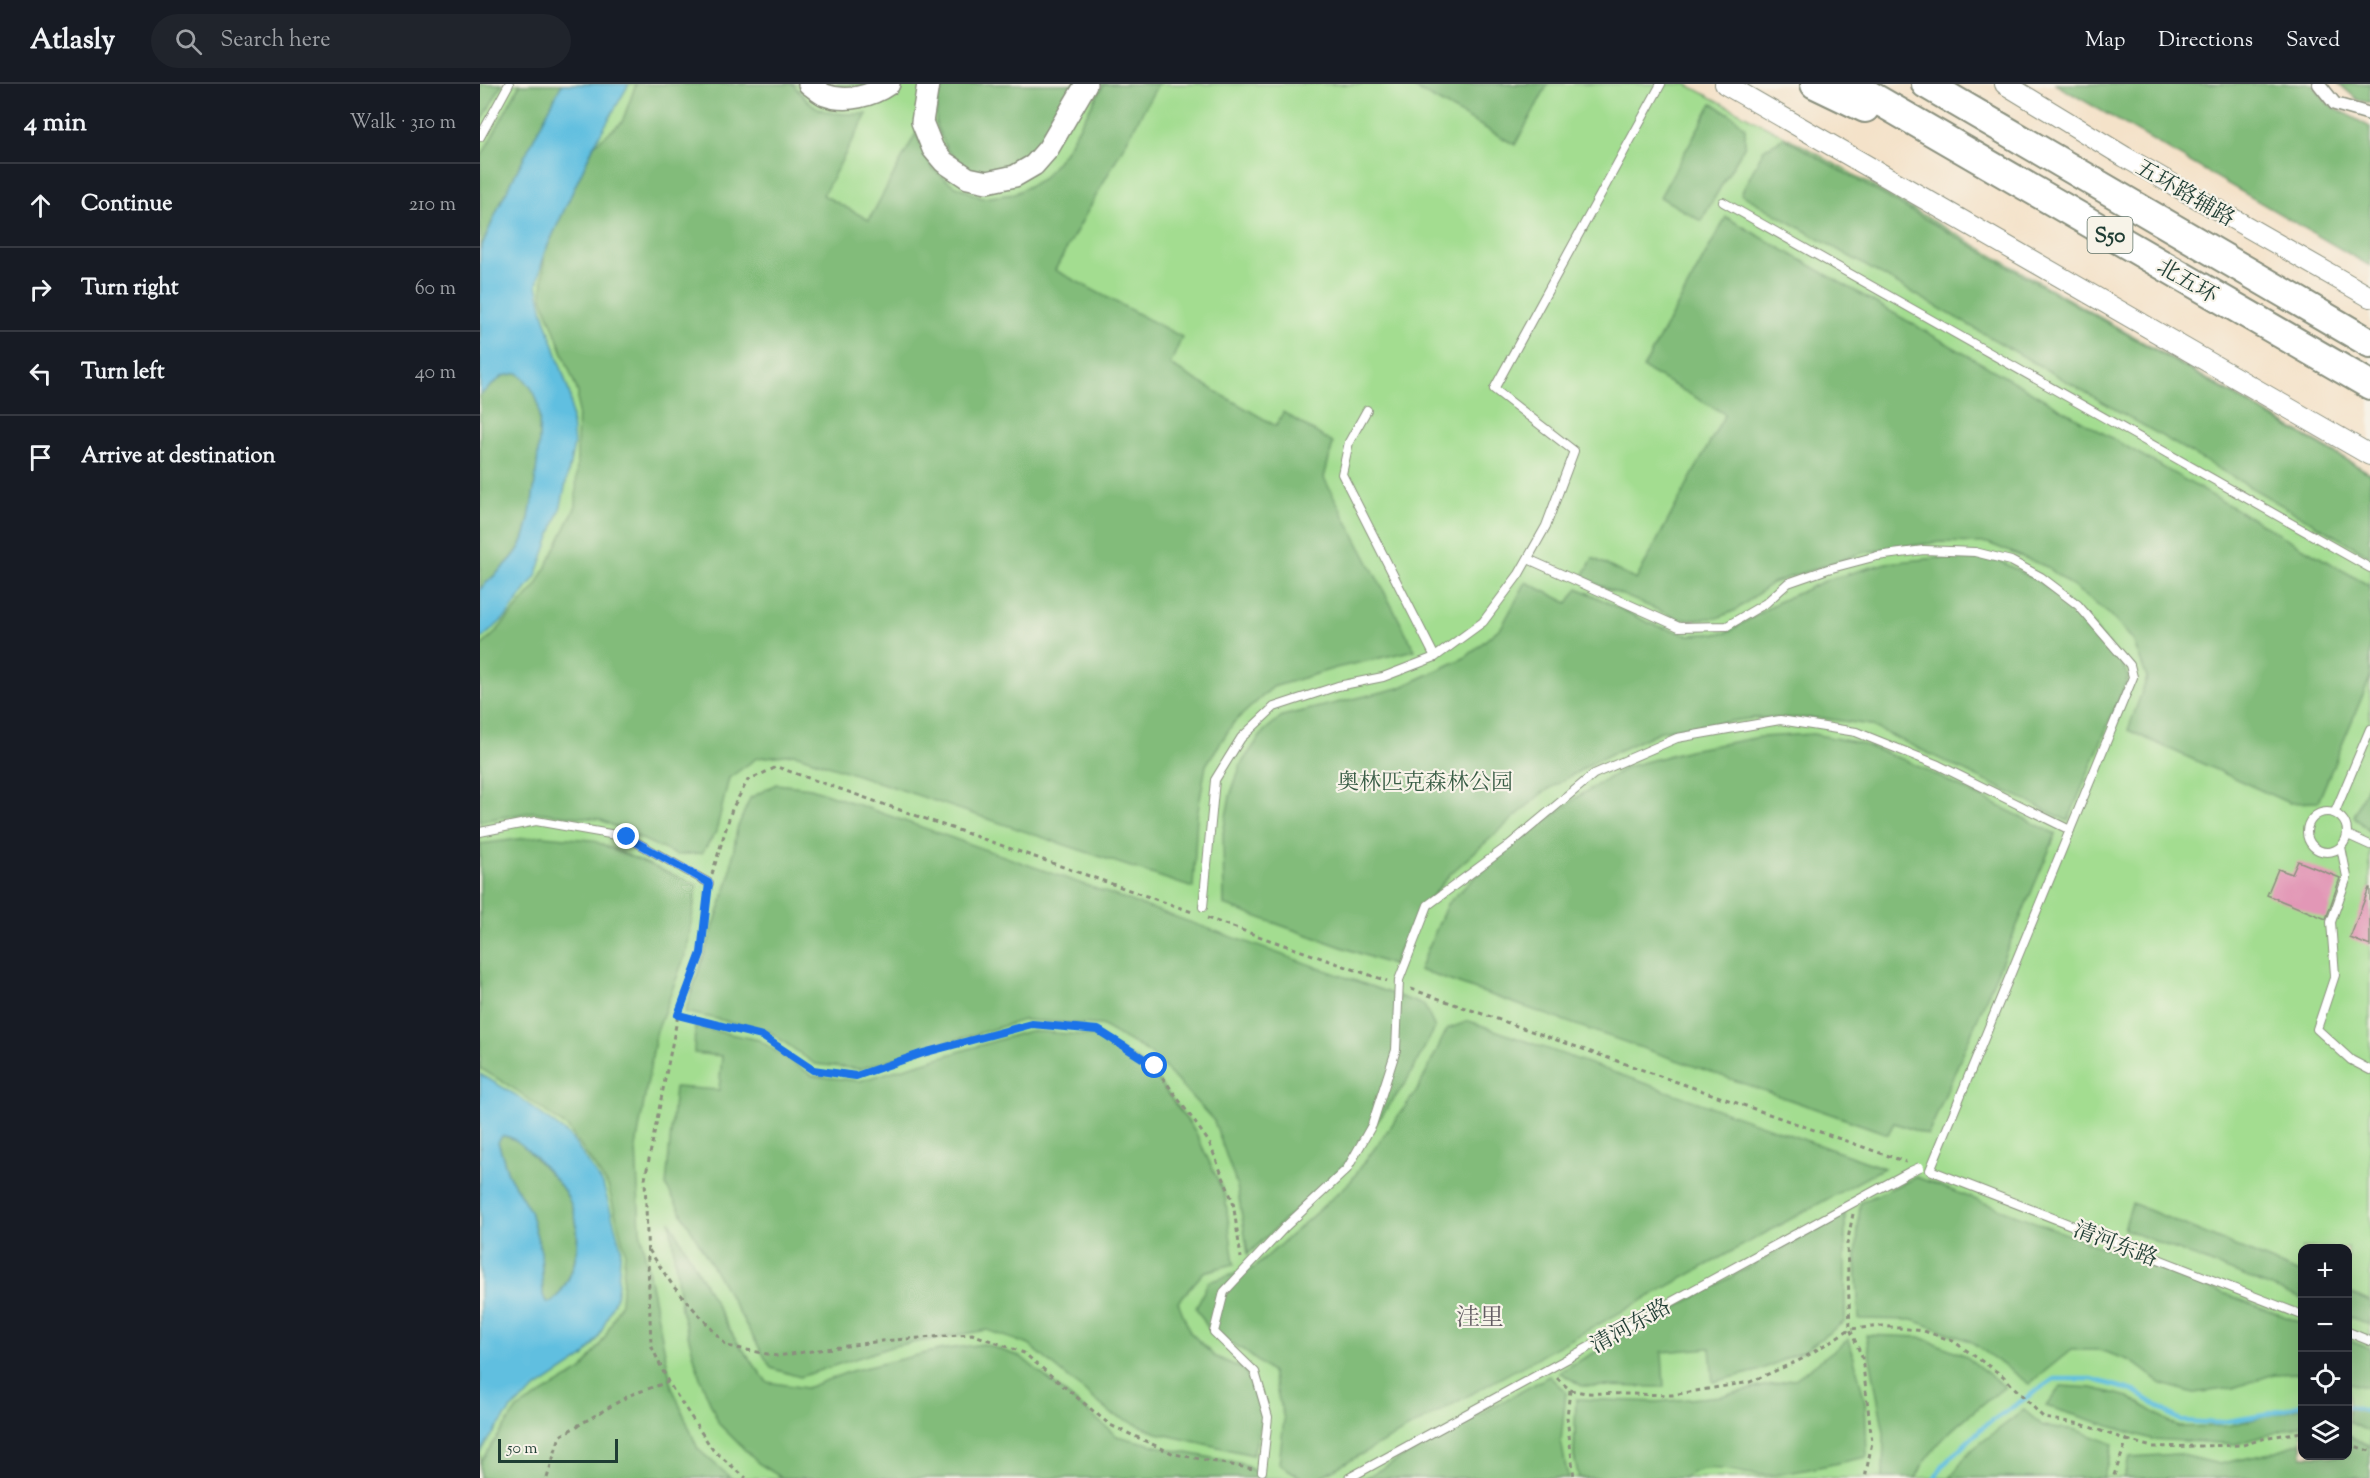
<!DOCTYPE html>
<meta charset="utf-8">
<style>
:root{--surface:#171b24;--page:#20242c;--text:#f1f3f6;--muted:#9ea1a6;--line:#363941}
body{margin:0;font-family:"Sorts Mill Goudy","Noto Serif SC",serif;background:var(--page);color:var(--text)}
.controls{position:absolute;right:18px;bottom:18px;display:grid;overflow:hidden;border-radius:12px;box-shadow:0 6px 24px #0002}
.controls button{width:54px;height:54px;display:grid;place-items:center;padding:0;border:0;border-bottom:2px solid var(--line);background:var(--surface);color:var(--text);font:30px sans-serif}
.scale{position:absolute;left:18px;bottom:15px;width:120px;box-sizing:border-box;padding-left:6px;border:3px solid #1f3d34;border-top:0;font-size:16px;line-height:21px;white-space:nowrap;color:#1f3d34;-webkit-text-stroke:4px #f7f3e8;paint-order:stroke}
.stop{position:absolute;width:18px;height:18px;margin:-14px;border:4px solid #1a73e8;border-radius:50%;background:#fff}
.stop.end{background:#1a73e8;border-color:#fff;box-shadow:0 2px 6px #0008}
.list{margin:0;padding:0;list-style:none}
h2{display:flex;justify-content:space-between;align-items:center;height:78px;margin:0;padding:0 24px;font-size:26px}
h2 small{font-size:20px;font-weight:400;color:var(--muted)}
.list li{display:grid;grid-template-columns:39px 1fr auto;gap:18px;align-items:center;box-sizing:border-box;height:84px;padding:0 24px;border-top:2px solid var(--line)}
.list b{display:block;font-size:22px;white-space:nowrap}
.list em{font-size:20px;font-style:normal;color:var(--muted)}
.icon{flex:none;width:33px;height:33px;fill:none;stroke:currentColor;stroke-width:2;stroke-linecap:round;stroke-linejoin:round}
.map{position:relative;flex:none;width:1890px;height:1394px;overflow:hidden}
header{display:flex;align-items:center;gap:36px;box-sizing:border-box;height:84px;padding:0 30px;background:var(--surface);border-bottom:2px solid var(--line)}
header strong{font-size:28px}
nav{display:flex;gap:33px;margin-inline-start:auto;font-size:21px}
.search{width:420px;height:54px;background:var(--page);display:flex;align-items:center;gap:15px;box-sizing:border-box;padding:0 21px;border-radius:33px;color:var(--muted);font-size:22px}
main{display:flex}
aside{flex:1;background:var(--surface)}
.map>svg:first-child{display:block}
.green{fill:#a3dd90;stroke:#618d62;stroke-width:1.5;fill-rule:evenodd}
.forest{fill:#82bc7a;stroke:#507c57;stroke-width:1.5}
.water{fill:#61bfe0;stroke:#407e8a;stroke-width:1.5;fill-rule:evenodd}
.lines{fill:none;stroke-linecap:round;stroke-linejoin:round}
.stream{stroke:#61bfe0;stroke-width:4.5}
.building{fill:#e297b6}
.service-casing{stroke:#8a907e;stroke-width:10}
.pedestrian-casing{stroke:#8a907e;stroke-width:15}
.tertiary-casing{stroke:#8a907e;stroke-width:22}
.secondary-casing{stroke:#8a907e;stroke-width:24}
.motorway-casing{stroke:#8a907e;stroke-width:32}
.path{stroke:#8a907e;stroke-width:3;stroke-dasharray:4.5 4.5;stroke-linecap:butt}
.service{stroke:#fff;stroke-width:8}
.pedestrian{stroke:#fff;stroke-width:12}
.tertiary{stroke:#fff;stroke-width:20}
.secondary{stroke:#fff;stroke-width:21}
.motorway{stroke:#fff;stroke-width:28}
.service-bridge-casing{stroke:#8a907e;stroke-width:10;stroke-linecap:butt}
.service-bridge{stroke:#fff;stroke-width:8}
.route{stroke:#1a73e8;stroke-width:8}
.labels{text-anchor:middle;stroke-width:4.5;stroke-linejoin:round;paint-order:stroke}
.shield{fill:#f7f3e8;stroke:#60746a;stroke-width:1.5}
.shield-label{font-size:21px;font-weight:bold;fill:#1f3d34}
.street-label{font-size:22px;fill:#1f3d34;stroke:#f7f3e8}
.park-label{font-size:22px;fill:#395d46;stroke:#f7f3e8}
.neighbourhood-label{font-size:24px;fill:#635c62;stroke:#f7f3e8}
</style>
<header>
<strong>Atlasly</strong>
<div class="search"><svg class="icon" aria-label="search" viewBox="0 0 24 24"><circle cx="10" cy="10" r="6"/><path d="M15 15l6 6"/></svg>Search here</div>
<nav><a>Map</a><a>Directions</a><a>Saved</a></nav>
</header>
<main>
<aside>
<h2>4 min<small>Walk · 310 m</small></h2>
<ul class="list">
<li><svg class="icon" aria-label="ahead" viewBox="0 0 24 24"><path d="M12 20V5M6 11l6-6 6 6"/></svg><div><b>Continue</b></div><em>210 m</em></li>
<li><svg class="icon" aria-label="right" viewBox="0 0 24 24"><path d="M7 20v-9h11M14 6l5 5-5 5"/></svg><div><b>Turn right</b></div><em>60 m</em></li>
<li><svg class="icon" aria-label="left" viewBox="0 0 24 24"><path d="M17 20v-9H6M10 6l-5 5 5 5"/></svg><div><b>Turn left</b></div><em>40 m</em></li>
<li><svg class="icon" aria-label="arrive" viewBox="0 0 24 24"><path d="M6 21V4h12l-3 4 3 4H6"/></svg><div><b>Arrive at destination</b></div></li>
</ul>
</aside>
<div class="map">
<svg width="1890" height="1394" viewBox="0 0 1890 1394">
<rect width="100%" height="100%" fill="#f7f3e8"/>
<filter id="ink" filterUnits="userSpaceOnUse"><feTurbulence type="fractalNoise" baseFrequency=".0167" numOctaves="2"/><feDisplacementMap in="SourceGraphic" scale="12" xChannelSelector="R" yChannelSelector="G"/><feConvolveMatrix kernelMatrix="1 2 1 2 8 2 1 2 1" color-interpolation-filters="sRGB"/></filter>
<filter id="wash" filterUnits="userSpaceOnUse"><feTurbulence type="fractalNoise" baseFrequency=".008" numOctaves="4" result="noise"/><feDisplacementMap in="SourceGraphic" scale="24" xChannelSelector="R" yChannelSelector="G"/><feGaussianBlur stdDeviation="1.35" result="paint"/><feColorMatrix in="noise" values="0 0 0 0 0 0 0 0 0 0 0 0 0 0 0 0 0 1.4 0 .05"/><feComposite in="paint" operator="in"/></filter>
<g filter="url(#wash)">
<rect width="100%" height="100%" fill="#f4e2c9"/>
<path class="green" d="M 0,0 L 1206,0 L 1327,64 L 1890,389 L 1890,1394 L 0,1394 ZM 1822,1164 L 1868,1164 L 1868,1372 L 1822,1372 Z"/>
<g class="forest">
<path d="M 0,0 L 22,0 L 0,40 Z"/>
<path d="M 40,0 L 82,0 L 21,118 L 0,166 L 0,75 Z"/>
<path d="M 156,0 L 313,0 C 337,32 349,30 387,30 L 343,111 L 389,136 L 436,49 L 452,84 L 472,100 L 502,114 L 534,110 L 562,95 L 584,69 L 624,0 L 678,0 L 575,186 L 702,253 L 690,281 L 796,342 L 803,328 L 853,359 L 844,394 L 935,566 L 856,584 L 793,603 L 754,638 L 726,681 L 717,732 L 713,804 L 315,670 L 277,674 L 249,694 L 236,748 L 222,769 L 196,771 L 119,735 L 53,728 L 0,737 L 0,563 L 14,550 L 57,501 L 96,422 L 98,309 L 62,214 L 64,170 L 114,61 L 142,38 Z"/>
<path d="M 465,0 L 601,0 L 570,55 L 532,86 L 511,89 L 490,86 L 468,67 L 456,42 L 457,15 Z"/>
<path d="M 927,0 L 1068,0 L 1035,61 Z"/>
<path d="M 1575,0 L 1833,0 L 1847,19 L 1890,43 L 1890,182 Z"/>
<path d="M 1859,0 L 1890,0 L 1890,19 L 1878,16 Z"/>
<path d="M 1232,19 L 1253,32 L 1265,44 L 1265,61 L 1221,137 L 1180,113 Z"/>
<path d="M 1304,54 L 1890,390 L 1890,472 L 1261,110 L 1284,65 Z"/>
<path d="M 1246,133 L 1890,502 L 1890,594 L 1838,718 L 1809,719 L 1648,646 L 1667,594 L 1653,556 L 1629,530 L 1567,483 L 1508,459 L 1460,458 L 1385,468 L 1292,499 L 1256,526 L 1237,534 L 1199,535 L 1102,494 L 1113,474 L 1156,496 L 1245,330 L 1163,284 Z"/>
<path d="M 38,289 C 47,297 55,306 58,319 C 63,347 53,435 41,460 C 33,477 13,492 0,505 L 0,311 L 23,292 Z"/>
<path d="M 1479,472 L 1520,477 L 1564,500 L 1607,536 L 1638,571 L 1648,593 L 1588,737 L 1390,641 L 1342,634 L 1274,634 L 1181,647 L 1116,677 L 1062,709 L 971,789 L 937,831 L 912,881 L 744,821 L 743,749 L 750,712 L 761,680 L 784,647 L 802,632 L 919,604 L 986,573 L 1022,542 L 1046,498 L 1088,519 L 1098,504 L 1171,540 L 1209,551 L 1246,549 L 1298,518 L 1347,496 L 1406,479 Z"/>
<path d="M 1333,650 L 1379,659 L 1427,677 L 1576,750 L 1448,1051 L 1414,1039 L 1408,1050 L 939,886 L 967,820 L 1008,781 L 1097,713 L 1147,683 L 1209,666 L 1280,653 Z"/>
<path d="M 1890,695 L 1890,744 L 1889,747 L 1874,732 Z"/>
<path d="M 296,700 L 331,704 L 944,921 L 955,944 L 925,1000 L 868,1077 L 768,1170 L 757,1102 L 734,1037 L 672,970 L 621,941 L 543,936 L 380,985 L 335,980 L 287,946 L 205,928 L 249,796 L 257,745 L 270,714 Z"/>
<path d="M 62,752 L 112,756 L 217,801 L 207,866 L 176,950 L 156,1063 L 160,1146 L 192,1303 L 218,1365 L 251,1394 L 0,1394 L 0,1378 L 37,1325 L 102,1286 L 124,1255 L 141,1218 L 145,1167 L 128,1102 L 88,1044 L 36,1006 L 0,984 L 0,760 Z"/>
<path d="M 989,937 L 1404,1084 L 838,1394 L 822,1394 L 799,1380 L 804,1335 L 792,1289 L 762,1265 L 731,1249 L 716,1224 L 728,1198 L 774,1184 L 870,1098 L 938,1005 L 967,945 Z"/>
<path d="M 215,943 L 279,956 L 333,992 L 380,997 L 549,947 L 616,952 L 668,983 L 715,1047 L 745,1112 L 754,1180 L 724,1188 L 698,1218 L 710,1248 L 734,1272 L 765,1286 L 783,1331 L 773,1371 L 677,1349 L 632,1330 L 549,1261 L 507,1246 L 414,1262 L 320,1293 L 291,1284 L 186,1102 L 195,1003 L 239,1006 L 242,972 L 214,969 Z"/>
<path d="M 21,1052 C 36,1052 46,1064 55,1074 C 68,1088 83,1101 90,1118 C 105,1151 96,1193 72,1218 L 66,1218 L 63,1211 L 61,1168 L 50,1127 L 28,1090 L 18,1058 Z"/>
<path d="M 1436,1093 L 1822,1239 L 1822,1289 L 1794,1290 L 1753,1304 L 1714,1309 L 1682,1300 L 1651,1277 L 1619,1266 L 1591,1266 L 1549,1300 L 1490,1257 L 1433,1236 L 1379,1235 L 1376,1174 L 1380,1119 Z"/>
<path d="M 1652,1119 L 1822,1190 L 1822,1215 L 1644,1145 Z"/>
<path d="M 1365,1130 L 1365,1237 L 1325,1266 L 1278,1287 L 1233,1298 L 1230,1264 L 1182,1268 L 1184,1303 L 1102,1302 L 1079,1288 Z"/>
<path d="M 190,1137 L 255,1255 L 287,1298 L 326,1304 L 371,1287 L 459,1266 L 504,1260 L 541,1273 L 637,1352 L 697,1367 L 763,1380 L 785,1394 L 302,1394 L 278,1379 L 239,1340 L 220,1294 L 201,1225 Z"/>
<path d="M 1868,1208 L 1890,1218 L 1890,1241 L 1868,1232 Z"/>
<path d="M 1386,1251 L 1440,1253 L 1484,1271 L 1525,1303 C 1492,1329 1454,1354 1436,1394 L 1403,1394 L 1404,1349 Z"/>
<path d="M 1369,1255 L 1385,1317 L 1387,1373 C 1356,1379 1325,1387 1294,1391 C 1263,1394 1232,1373 1203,1394 L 1099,1394 L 1094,1372 L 1096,1315 L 1177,1318 L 1241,1312 L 1315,1295 Z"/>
<path d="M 1868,1256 L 1890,1265 L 1890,1304 L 1868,1299 Z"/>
<path d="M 1069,1292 L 1086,1308 L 1081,1357 L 1088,1394 L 885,1394 Z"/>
<path d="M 1581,1302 L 1612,1304 L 1649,1313 L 1698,1343 L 1748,1342 L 1822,1323 L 1822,1341 L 1756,1360 L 1671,1355 L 1566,1322 Z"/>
<path d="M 1868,1323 L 1890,1328 L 1890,1348 L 1868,1338 Z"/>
<path d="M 1544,1326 L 1563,1342 L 1597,1346 L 1633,1360 L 1623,1394 L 1470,1394 L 1489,1368 Z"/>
<path d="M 1868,1351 L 1890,1363 L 1890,1394 L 1643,1394 L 1650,1373 L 1698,1370 L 1739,1380 L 1791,1369 L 1822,1358 L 1822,1372 L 1868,1372 Z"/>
</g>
<g class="water">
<path d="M 82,0 L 149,0 L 114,61 L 64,170 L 57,201 L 63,228 L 90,311 L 94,361 L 81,422 L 56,492 L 26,533 L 0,556 L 0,505 C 13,492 33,477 41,461 C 53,435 63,347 58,319 C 55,306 47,297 38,289 L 23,292 L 0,311 L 0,166 L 21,118 Z"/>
<path d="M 0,990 L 36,1011 L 90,1052 L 123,1100 L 141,1163 L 137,1210 L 119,1253 L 104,1273 L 54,1306 L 31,1325 L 0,1368 ZM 22,1052 C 36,1052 46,1065 56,1074 C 68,1088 83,1101 90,1118 C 105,1151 97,1193 72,1218 L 66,1218 L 63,1211 L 61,1168 L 50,1127 L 28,1090 L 18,1058 Z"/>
</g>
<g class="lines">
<g class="stream">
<path d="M 1868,1323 L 1890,1328"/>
<path d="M 1455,1394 L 1463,1381 L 1503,1343 L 1574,1295 L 1612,1295 L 1654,1307 L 1701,1337 L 1736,1339 L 1785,1331 L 1822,1320"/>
</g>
</g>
<g id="blocks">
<g class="building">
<path d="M 1818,777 L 1860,794 L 1846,835 L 1787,811 L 1798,785 L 1812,790 Z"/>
<path d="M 1889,804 L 1890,804 L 1890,862 L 1870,854 Z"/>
</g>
</g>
</g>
<g filter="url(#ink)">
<use href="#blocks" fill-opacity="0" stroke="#8a907e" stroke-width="1.5"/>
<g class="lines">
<g class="service-casing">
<g id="service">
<path d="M 0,53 L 29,0"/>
<path d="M 1243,118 L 1890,484"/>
<path d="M 887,326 L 869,358 L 862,390 L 955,573"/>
<path d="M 1048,475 L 1199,543 L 1247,542 L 1286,519 L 1308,499 L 1348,485 L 1397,472 L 1444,466 L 1495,468 L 1531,477 L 1561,493 L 1598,521 L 1650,581 L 1653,593 L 1450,1086 L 1822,1231"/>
<circle cx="1847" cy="748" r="20"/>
<path d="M 1855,728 L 1890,645"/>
<path d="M 0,748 L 56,737 L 147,753 L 229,799"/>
<path d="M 1868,751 L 1890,761"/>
<path d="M 1861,763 L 1867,793 L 1851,838 L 1855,891 L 1837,945 L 1871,976 L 1890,986"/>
<path d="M 723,823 L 735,696 L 761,654 L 794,623 L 858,602 L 903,593 L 955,573 L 1003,538 L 1039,490 L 1066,442 L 1094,367 L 1014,305 L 1181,0"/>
<path d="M 1868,1248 L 1890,1257"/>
<path d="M 782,1387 L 788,1333 L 775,1288 L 734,1248 L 744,1208 L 805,1143 L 867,1085 L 892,1041 L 916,966 L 919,896 L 948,821 L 1029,761 L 1114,690 L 1197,654 L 1300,636 L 1376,648 L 1458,681 L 1590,746"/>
<path d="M 869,1394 L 1431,1087"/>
</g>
</g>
<g class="pedestrian-casing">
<path id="pedestrian" d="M 1839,0 L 1855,20 L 1890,30"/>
</g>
<g class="tertiary-casing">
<g id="tertiary">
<path d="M 1245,0 L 1890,371"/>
<path d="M 1525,0 L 1645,73 L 1890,213"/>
</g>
</g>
<g class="secondary-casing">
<g id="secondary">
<path d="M 329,0 C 334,3 340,9 345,11 C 366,19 392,12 409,0"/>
<path d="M 448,0 L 442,38 L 453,65 L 464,78 L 488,94 L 507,98 L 535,92 L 554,81 L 568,65 L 606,0"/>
</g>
</g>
<g class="motorway-casing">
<g id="motorway">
<path d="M 1335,0 L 1385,24"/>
<path d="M 1370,0 L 1890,301"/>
<path d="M 1446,0 L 1890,259"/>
</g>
</g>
<g class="path">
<path d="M 232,790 L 252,725 L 268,696 L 297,683 L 715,829"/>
<path d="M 228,811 L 221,869 L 198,931 L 165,1095 L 171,1261 L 188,1298 L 233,1366 L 266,1394"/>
<path d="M 727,834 L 907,897"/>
<path d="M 931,905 L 1426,1078"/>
<path d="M 198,931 L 282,952 L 333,986 L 376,992 L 443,969 L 552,940 L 618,946 L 675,983 L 729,1058 L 753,1118 L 761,1174"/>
<path d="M 1373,1130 L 1367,1160 L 1370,1245 L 1382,1273 L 1392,1358 L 1385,1394"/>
<path d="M 169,1166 L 193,1202 L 247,1262 L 297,1272 L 401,1257 L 492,1250 L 544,1269 L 630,1341 L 694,1370 L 773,1385"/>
<path d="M 1077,1294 L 1090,1306 L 1106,1309 L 1192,1311 L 1270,1298 L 1322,1275 L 1370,1245 L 1403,1242 L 1444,1247 L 1473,1257 L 1523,1292 L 1564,1334 L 1601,1340 L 1647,1356 L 1633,1394"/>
<path d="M 1090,1306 L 1087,1333 L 1094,1394"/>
<path d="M 1647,1356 L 1672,1363 L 1763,1361 L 1789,1353 L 1822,1348"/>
<path d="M 1868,1360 L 1890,1367"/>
<path d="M 67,1394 L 80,1352 L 150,1311 L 188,1298"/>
</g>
<use href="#service" class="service"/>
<use href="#pedestrian" class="pedestrian"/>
<use href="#tertiary" class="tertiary"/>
<use href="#secondary" class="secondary"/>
<use href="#motorway" class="motorway"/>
<g class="service-bridge-casing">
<path id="service-bridge" d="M 1431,1087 L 1440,1083"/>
</g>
<use href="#service-bridge" class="service-bridge"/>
</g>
</g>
<g class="lines" filter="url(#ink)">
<path class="route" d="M 147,753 L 229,799 L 221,869 L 198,931 L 282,952 L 333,986 L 376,992 L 443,969 L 552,940 L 618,946 L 675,982"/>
</g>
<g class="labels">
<rect class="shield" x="1607.5" y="133" width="45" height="36" rx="4.5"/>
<g class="shield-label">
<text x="1630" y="158">S50</text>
</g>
<g class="street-label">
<text transform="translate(1706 108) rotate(30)" y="8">五环路辅路</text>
<text transform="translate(1708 196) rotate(30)" y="8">北五环</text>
<text transform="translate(1636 1159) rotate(21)" y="8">清河东路</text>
<text transform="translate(1150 1241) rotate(-29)" y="8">清河东路</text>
</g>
<g class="park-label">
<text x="945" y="705">奥林匹克森林公园</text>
</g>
<g class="neighbourhood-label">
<text x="1000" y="1241">洼里</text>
</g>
</g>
</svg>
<div class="controls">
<button>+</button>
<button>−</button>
<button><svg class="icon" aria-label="locate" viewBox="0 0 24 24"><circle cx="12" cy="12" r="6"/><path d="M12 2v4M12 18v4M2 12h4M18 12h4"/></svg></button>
<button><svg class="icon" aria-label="layers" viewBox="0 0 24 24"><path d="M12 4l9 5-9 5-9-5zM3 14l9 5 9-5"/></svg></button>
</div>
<div class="scale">50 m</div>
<div class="stop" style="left:675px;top:982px"></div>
<div class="stop end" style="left:147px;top:753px"></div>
</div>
</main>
